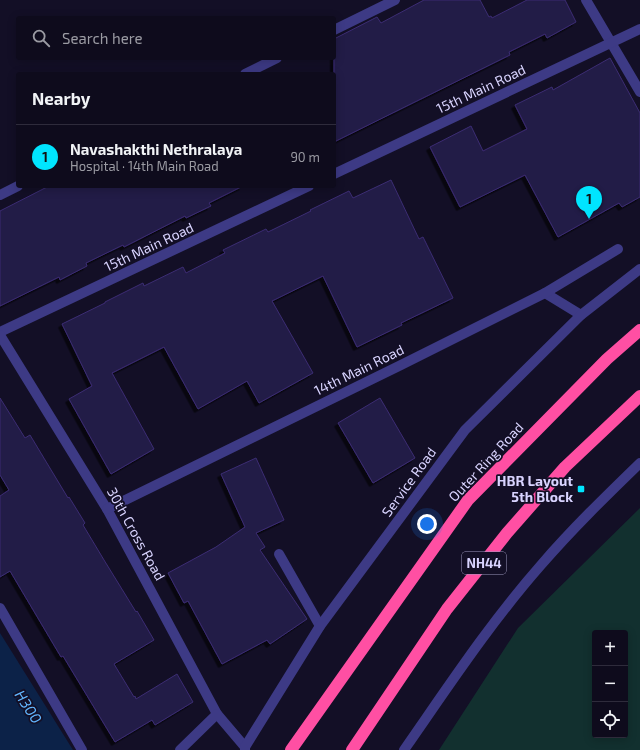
<!DOCTYPE html>
<meta charset="utf-8">
<style>
:root{--surface:#0e0b1c;--page:#171425;--text:#f1f3f6;--muted:#9b9ba3;--line:#2e2b3b;--accent:#00e5ff}
body{margin:0;font-family:"Exo 2",sans-serif;background:var(--page);color:var(--text)}
.controls{position:absolute;right:12px;bottom:12px;display:grid;overflow:hidden;border-radius:4px;box-shadow:0 2px 10px #0003}
.controls button{width:36px;height:36px;display:grid;place-items:center;padding:0;border:0;border-bottom:1px solid var(--line);background:var(--surface);color:var(--text);font:20px sans-serif}
.you{position:absolute;left:427px;top:524px;width:14px;height:14px;margin:-10px;border:3px solid #fff;border-radius:50%;background:#1a73e8;box-shadow:0 0 0 6px #1a73e833}
.badge{display:grid;place-items:center;width:26px;height:26px;border-radius:50%;background:var(--accent);color:#111;font-size:13px;font-weight:700}
.pin{position:absolute;translate:-50% -33px;filter:drop-shadow(0 1px 2px #0008)}
.pin::after{content:'';position:absolute;top:21px;width:14px;height:12px;background:inherit;clip-path:polygon(0 0,100% 0,50% 100%)}
.list{margin:0;padding:0;list-style:none}
h2{display:flex;justify-content:space-between;align-items:center;height:52px;margin:0;padding:0 16px;font-size:17px}
h2 small{font-size:13px;font-weight:400;color:var(--muted)}
.list li{display:grid;grid-template-columns:26px 1fr auto;gap:12px;align-items:center;box-sizing:border-box;height:64px;padding:0 16px;border-top:1px solid var(--line)}
.list b{display:block;font-size:15px;white-space:nowrap}
.list p{margin:0;font-size:13px;white-space:nowrap;color:var(--muted)}
.list em{font-size:13px;font-style:normal;color:var(--muted)}
.icon{flex:none;width:22px;height:22px;fill:none;stroke:currentColor;stroke-width:2;stroke-linecap:round;stroke-linejoin:round}
.map{position:relative;flex:none;width:640px;height:750px;overflow:hidden}
.search{position:absolute;background:var(--surface);box-shadow:0 2px 10px #0003;left:16px;top:16px;width:320px;height:44px;display:flex;align-items:center;gap:10px;box-sizing:border-box;padding:0 14px;border-radius:4px;color:var(--muted);font-size:15px}
.panel{position:absolute;background:var(--surface);box-shadow:0 2px 10px #0003;left:16px;top:72px;width:320px;height:116px;border-radius:4px}
.map>svg:first-child{display:block}
.green{fill:#12302f;fill-rule:evenodd}
.water{fill:#0c2248}
.building{fill:#241b47;stroke:#3b2d73;filter:url(#shadow)}
.lines{fill:none;stroke-linecap:round;stroke-linejoin:round}
.minor{stroke:#3d3a85;stroke-width:10}
.highway{stroke:#ff4fa3;stroke-width:12}
.poi-dot{fill:#00e5ff;stroke:#130f26;stroke-width:1.5}
.labels{text-anchor:middle;stroke-width:3.5;stroke-linejoin:round;paint-order:stroke}
.shield{fill:#130f26;stroke:#9e99be;stroke-width:1}
.shield-label{font-size:13px;font-weight:bold;fill:#d9d4ff}
.street-label{font-size:14px;fill:#d9d4ff;stroke:#130f26}
.poi-label{font-size:14px;font-weight:bold;fill:#d9d4ff;stroke:#130f26;text-anchor:end}
.water-label{font-size:15px;font-style:italic;fill:#62b6ff;stroke:#130f26}
</style>
<div class="map">
<svg width="640" height="750" viewBox="0 0 640 750">
<defs>
<filter id="shadow"><feDropShadow dx="-3.5" dy="3.5" stdDeviation="0" flood-color="#0009"/></filter>
</defs>
<rect width="100%" height="100%" fill="#130f26"/>
<path class="green" d="M 640,508 L 640,750 L 439,750 L 518,628 ZM 595,633 L 625,633 L 625,735 L 595,735 Z"/>
<path class="water" d="M 0,633 L 73,750 L 0,750 Z"/>
<g class="building">
<path d="M 424,0 L 480,0 L 489,17 L 491,16 L 492,18 L 527,0 L 565,0 L 576,22 L 547,38 L 545,34 L 509,52 L 510,55 L 334,142 L 334,39 L 377,17 L 381,23 Z"/>
<path d="M 610,58 L 640,113 L 640,197 L 622,207 L 619,203 L 558,237 L 525,175 L 460,207 L 430,147 L 471,126 L 483,151 L 527,129 L 515,105 L 552,87 L 553,90 Z"/>
<path d="M 391,180 L 419,239 L 423,237 L 453,298 L 401,323 L 402,325 L 357,347 L 323,276 L 272,301 L 313,373 L 259,403 L 247,381 L 198,409 L 164,347 L 112,373 L 154,449 L 111,474 L 69,399 L 92,386 L 62,324 L 105,303 L 105,302 L 143,283 L 144,286 L 183,267 L 186,273 L 225,253 L 223,250 L 266,229 L 268,232 L 311,211 L 310,210 L 349,191 L 353,198 Z"/>
<path d="M 49,186 L 243,186 L 209,203 L 211,206 L 186,218 L 185,216 L 124,247 L 123,245 L 86,263 L 87,266 L 60,280 L 59,277 L 0,306 L 0,211 Z"/>
<path d="M 0,398 L 25,438 L 30,435 L 68,498 L 69,497 L 85,523 L 83,525 L 104,560 L 136,612 L 137,611 L 154,640 L 114,664 L 134,697 L 135,696 L 136,699 L 177,674 L 193,702 L 155,725 L 152,720 L 115,742 L 63,656 L 61,657 L 10,571 L 0,577 L 0,496 L 9,490 L 0,475 Z"/>
<path d="M 380,398 L 415,458 L 373,483 L 338,423 Z"/>
<path d="M 256,458 L 284,520 L 256,533 L 265,547 L 260,550 L 307,619 L 270,644 L 267,640 L 222,664 L 188,601 L 184,603 L 168,573 L 216,547 L 245,527 L 221,474 Z"/>
</g>
<g class="lines">
<g class="minor">
<path d="M 586,0 L 640,92"/>
<path d="M 334,30 L 395,0"/>
<path d="M 245,74 L 277,58"/>
<path d="M 334,174 L 640,29"/>
<path d="M 0,195 L 18,186"/>
<path d="M 545,293 L 581,315"/>
<path d="M 0,332 L 309,186"/>
<path d="M 0,335 L 107,509 L 217,714 L 245,747"/>
<path d="M 107,509 L 401,365 L 545,293 L 618,249"/>
<path d="M 279,554 L 320,626"/>
<path d="M 0,608 L 82,750"/>
<path d="M 180,750 L 217,714"/>
<path d="M 245,750 L 245,747 L 320,626 L 465,430 L 581,315 L 640,269"/>
<path d="M 404,750 C 448,687 490,623 541,565 C 572,529 606,496 640,463"/>
</g>
<g class="highway">
<path d="M 291,750 L 468,500 L 607,359 L 640,330"/>
<path d="M 352,750 L 447,609 L 507,533 L 565,467 L 640,396"/>
</g>
</g>
<rect class="poi-dot" x="577" y="485" width="8" height="8" rx="2"/>
<g class="labels">
<rect class="shield" x="462" y="552" width="44" height="22" rx="3"/>
<g class="shield-label">
<text x="484" y="568">NH44</text>
</g>
<g class="street-label">
<text transform="translate(481 89) rotate(-25)" y="5">15th Main Road</text>
<text transform="translate(149 247) rotate(-25)" y="5">15th Main Road</text>
<text transform="translate(359 370) rotate(-26)" y="5">14th Main Road</text>
<text transform="translate(486 462) rotate(-47)" y="5">Outer Ring Road</text>
<text transform="translate(409 482) rotate(-54)" y="5">Service Road</text>
<text transform="translate(136 534) rotate(61)" y="5">30th Cross Road</text>
</g>
<g class="poi-label">
<text x="573" y="486">HBR Layout<tspan x="573" dy="16">5th Block</tspan></text>
</g>
<g class="water-label">
<text transform="translate(28 707) rotate(57)" y="5">H300</text>
</g>
</g>
</svg>
<div class="controls">
<button>+</button>
<button>−</button>
<button><svg class="icon" aria-label="locate" viewBox="0 0 24 24"><circle cx="12" cy="12" r="6"/><path d="M12 2v4M12 18v4M2 12h4M18 12h4"/></svg></button>
</div>
<div class="you"></div>
<div class="pin badge" style="left:589px;top:219px">1</div>
<div class="search"><svg class="icon" aria-label="search" viewBox="0 0 24 24"><circle cx="10" cy="10" r="6"/><path d="M15 15l6 6"/></svg>Search here</div>
<section class="panel">
<h2>Nearby<small></small></h2>
<ul class="list">
<li><span class="badge">1</span><div><b>Navashakthi Nethralaya</b><p>Hospital · 14th Main Road</p></div><em>90 m</em></li>
</ul>
</section>
</div>
